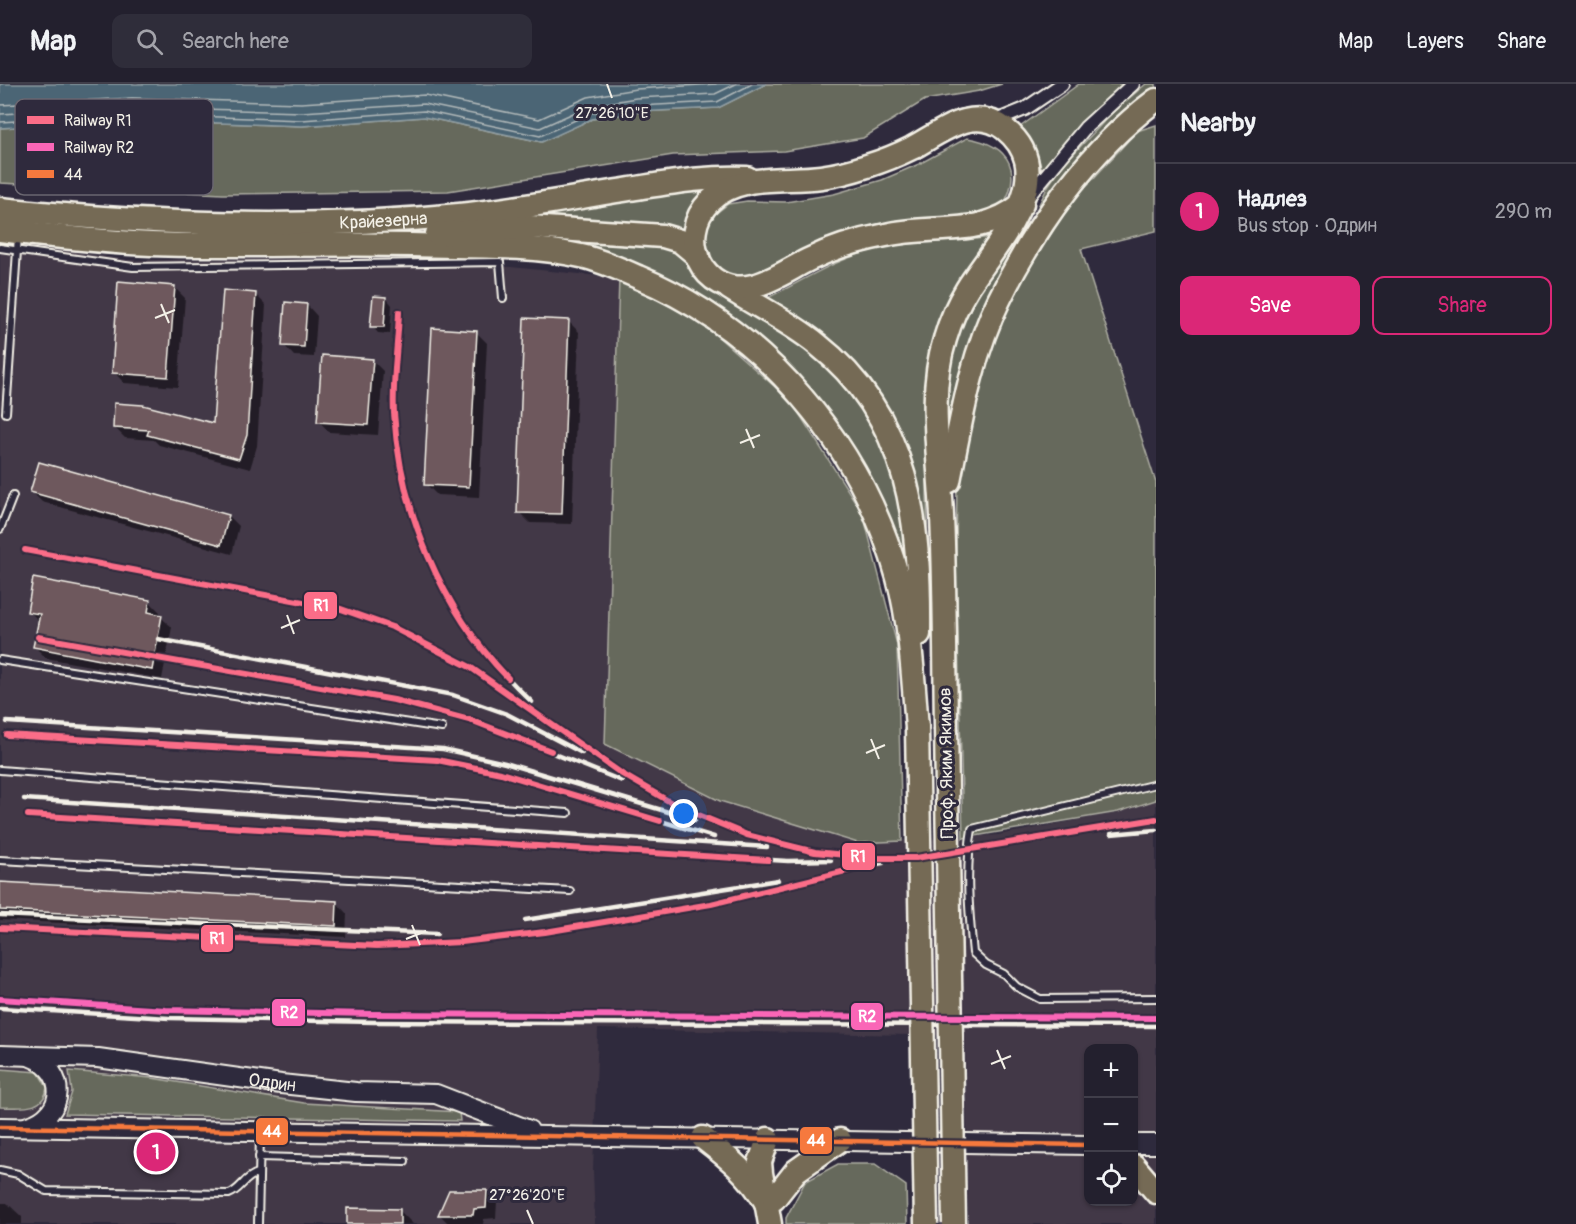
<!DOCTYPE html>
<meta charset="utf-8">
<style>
:root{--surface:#23202e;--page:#2f2d3a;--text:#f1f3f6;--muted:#a3a3aa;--line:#403e4a;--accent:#db2777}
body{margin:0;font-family:Pangolin,sans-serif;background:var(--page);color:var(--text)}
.controls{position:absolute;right:18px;bottom:18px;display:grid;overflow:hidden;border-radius:12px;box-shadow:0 2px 4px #0004}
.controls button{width:54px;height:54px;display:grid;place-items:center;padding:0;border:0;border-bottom:2px solid var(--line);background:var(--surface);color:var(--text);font:30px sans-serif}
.you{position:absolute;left:684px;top:730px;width:21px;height:21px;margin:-15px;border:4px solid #fff;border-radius:50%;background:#1a73e8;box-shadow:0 0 0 9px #1a73e833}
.badge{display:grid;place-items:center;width:39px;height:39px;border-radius:50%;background:var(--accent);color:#fff;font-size:20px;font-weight:700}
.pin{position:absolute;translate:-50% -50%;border:3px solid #fff;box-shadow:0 2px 6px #0006}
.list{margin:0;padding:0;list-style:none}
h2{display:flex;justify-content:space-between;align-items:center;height:78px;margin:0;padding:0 24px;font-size:26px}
h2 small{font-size:20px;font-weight:400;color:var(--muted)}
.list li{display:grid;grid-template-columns:39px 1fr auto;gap:18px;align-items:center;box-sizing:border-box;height:96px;padding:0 24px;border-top:2px solid var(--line)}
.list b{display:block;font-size:22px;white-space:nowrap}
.list p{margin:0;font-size:20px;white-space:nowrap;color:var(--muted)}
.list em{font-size:20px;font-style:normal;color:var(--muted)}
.actions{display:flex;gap:12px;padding:18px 24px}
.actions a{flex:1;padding:14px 0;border:2px solid var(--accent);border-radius:12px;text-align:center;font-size:21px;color:var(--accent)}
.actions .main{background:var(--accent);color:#fff}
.icon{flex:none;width:33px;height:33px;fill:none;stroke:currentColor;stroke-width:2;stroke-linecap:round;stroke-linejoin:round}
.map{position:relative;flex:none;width:1156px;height:1140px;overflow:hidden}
header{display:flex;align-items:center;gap:36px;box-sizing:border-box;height:84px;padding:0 30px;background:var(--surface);border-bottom:2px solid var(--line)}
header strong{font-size:28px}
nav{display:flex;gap:33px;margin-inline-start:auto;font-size:21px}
.search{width:420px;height:54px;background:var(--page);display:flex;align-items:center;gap:15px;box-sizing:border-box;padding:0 21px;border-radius:12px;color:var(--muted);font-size:22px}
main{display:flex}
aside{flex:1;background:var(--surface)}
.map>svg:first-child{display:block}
.built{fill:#423847;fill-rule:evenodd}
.green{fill:#66695b;stroke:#adada2;stroke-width:1.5}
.water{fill:#4c6574;stroke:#8f9da2;stroke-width:1.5}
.shadow{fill:#0007}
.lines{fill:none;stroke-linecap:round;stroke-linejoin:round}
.shore{stroke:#b1b9ba;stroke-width:1.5}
.building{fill:#6e585d;stroke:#f4f1e8;stroke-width:1.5}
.lane-casing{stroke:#f4f1e8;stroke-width:10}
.street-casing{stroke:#f4f1e8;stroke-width:16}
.secondary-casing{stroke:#f4f1e8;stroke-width:22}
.highway-casing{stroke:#f4f1e8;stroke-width:27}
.lane{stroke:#2f2a3d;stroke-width:6}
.street{stroke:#2f2a3d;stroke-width:12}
.secondary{stroke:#2f2a3d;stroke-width:18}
.highway{stroke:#756a55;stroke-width:22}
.rail{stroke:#f4f1e8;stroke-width:4.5}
.highway-bridge-casing{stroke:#f4f1e8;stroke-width:27;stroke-linecap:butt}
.highway-bridge{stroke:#756a55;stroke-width:22}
.bus-1-casing{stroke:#2f2a3d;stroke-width:9}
.bus-1{stroke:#f6793e;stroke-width:4.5}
.rail-1-casing{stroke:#2f2a3d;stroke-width:10}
.rail-2-casing{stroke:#2f2a3d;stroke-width:10}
.rail-1{stroke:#fb6d88;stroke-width:6}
.rail-2{stroke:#fa66b7;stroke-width:6}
.ticks{fill:none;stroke:#f4f1e8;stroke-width:2}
.labels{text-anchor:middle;stroke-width:6;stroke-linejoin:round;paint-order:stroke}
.street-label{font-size:18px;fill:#f4f1e8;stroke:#2f2a3d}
.key{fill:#2f2a3d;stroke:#6a6670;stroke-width:1.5}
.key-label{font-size:16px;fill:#f4f1e8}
.ticks-label{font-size:15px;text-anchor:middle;fill:#f4f1e8;stroke:#2f2a3d;stroke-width:6;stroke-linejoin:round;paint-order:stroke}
.line-badge{stroke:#2f2a3d;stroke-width:2}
.badge-label{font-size:16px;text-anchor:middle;font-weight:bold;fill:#fff}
</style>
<header>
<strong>Map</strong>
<div class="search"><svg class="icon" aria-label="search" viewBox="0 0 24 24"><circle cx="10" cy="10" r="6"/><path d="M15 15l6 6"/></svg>Search here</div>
<nav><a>Map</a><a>Layers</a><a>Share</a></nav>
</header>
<main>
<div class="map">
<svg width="1156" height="1140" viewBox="0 0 1156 1140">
<rect width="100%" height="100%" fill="#2f2a3d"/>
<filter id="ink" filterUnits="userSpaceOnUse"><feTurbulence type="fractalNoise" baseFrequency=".0167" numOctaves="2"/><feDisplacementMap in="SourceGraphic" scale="12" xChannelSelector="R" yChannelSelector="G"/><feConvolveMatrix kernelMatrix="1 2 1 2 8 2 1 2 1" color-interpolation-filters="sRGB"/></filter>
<g filter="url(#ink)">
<path class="built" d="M 0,157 L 128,176 L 411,173 L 619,194 L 858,759 L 998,751 L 1118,728 L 1156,716 L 1156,1140 L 968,1140 L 965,952 L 598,945 L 593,1086 L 595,1140 L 0,1140 ZM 1088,964 L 1134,964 L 1134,1118 L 1088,1118 Z"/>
<g class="green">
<path d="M 766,0 L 1002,0 L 979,7 L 925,16 L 863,54 L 784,67 L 673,71 L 448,107 L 223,110 L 0,99 L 0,44 L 132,36 L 302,42 L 424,33 L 541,58 L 592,35 L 638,28 L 718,24 Z"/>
<path d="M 1079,0 L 1124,0 L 1095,25 L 1042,87 C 1038,69 1033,57 1020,43 Z"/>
<path d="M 1146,0 L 1156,0 L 1156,11 L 1037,142 L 952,339 L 947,342 L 944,339 L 946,277 L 974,209 L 1006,164 L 1033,133 L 1048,102 L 1062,82 L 1114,27 Z"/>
<path d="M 1156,41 L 1156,147 L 1081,165 L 1156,399 L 1156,716 L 1118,728 L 963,754 L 956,473 L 957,397 L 977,305 L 1012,212 L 1070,120 L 1137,47 Z"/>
<path d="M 967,54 C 1011,61 1024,89 1000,126 L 971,136 L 928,134 L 883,140 L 767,190 L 736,195 L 719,187 L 709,175 L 704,162 L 706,143 L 714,131 L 728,120 L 747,117 L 786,118 L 834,110 L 882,96 L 919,80 Z"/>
<path d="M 696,105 L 713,106 L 685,152 L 496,138 Z"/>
<path d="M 541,151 L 673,162 L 681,169 L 697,195 L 722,212 L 773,238 L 845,293 L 898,393 L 909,482 L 904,485 L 783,282 Z"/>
<path d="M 994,152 L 926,315 L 928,491 L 885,324 L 761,217 C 796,201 828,179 866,168 C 908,155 952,161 994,152 Z"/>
<path d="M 619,194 L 707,243 L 791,317 L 863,430 L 897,561 L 902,757 L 858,759 L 720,717 L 605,660 Z"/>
<path d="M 0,985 L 38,988 L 47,1003 C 45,1028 19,1023 0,1023 Z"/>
<path d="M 69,987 L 152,994 L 304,1019 L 459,1028 L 460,1037 L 65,1030 L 72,1008 Z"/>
<path d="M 838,1080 L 875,1080 L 906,1102 L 907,1140 L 786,1140 L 786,1134 L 805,1098 Z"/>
</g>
<path class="water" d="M 0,0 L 766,0 L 718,24 L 638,28 L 592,35 L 542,58 L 424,33 L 302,42 L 132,36 L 0,44 Z"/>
<g class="shadow">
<path d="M 174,203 L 185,214 L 178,303 L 124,299 L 114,288 Z"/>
<path d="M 255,210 L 266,221 L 257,362 L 250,385 L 159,361 L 154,356 L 125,354 L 114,343 L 215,341 Z"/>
<path d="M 386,214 L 392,221 L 390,250 L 378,249 L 372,242 Z"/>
<path d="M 307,221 L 317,232 L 314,273 L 294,272 L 284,261 Z"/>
<path d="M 568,237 L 579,248 L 572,440 L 530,439 L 519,428 Z"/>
<path d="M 476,248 L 487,259 L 479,413 L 437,411 L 426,400 Z"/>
<path d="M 372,276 L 383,287 L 378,351 L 329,348 L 319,337 Z"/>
<path d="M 32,408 L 229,432 L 239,442 L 232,470 L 42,418 Z"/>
<path d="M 149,517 L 160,528 L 159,532 L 172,543 L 162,595 L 46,574 L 35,563 L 40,538 L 29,527 Z"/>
<path d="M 0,799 L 336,818 L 347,830 L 346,853 L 0,836 Z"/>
<path d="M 486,1107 L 497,1118 L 496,1134 L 484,1135 L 483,1140 L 449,1140 L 440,1131 Z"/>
<path d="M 0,1119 L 7,1119 L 22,1133 L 22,1140 L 0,1140 Z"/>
<path d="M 399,1126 L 413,1140 L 348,1140 Z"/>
</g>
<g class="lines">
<g class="shore">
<path d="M 0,21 L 132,14 L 301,19 L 425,11 L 539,35 L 588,13 L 636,5 L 716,0"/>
<path d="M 0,30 L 132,23 L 302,28 L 424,20 L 540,44 L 589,22 L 636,14 L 715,10 L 736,0"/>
<path d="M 0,38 L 132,30 L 302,36 L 424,27 L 540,52 L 591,29 L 637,22 L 717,18 L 752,0"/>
</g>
</g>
<g class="building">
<path d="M 118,197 L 175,202 L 168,293 L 112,289 Z"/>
<path d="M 223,206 L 256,209 L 247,351 L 239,375 L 147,351 L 149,346 L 113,344 L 114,319 L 143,321 L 213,339 Z"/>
<path d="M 373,212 L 386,213 L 384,243 L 370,243 Z"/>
<path d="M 285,218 L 307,220 L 304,263 L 282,262 Z"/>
<path d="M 524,234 L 569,236 L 562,430 L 517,429 Z"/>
<path d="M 432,244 L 477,247 L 469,403 L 424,401 Z"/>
<path d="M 322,271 L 373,275 L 368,341 L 317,338 Z"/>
<path d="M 39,378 L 229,431 L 221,461 L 30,408 Z"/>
<path d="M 33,494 L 150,516 L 148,528 L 162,531 L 152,586 L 33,563 L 40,530 L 27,528 Z"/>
<path d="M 0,798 L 337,817 L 336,842 L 0,826 Z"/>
<path d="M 449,1106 L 487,1106 L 486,1124 L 474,1125 L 473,1131 L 438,1131 Z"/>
<path d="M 347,1124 L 400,1125 L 400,1140 L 347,1140 Z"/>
</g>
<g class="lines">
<g class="lane-casing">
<g id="lane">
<path d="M 0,164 L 133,183 L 500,178 L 503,214"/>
<path d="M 6,329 L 18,152"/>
<path d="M 0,445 L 13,412"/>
<path d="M 0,576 L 442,644"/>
<path d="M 0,686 L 568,729"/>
<path d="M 1156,700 L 972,745 C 965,786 969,829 973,869 L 986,881 L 1004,890 L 1017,903 L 1040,915 L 1156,914"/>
<path d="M 0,776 L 570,807"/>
<path d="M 259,1073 L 405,1077"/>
<path d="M 0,1086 L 18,1090 L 46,1107 L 229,1110 C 241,1106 244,1093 258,1089"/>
<path d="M 258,1140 L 260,1049"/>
</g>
</g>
<g class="street-casing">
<g id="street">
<path d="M 993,38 L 1025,25 L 1062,0"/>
<path d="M 1027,114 L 1085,44 L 1133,0"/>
</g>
</g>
<g class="secondary-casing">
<g id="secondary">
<path id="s1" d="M 0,971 L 98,974 L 281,1000 L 356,1008 L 436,1010 L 529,1046"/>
<path d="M 28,1042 C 66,1031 68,987 31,973"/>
<path d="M 0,1043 L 1088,1061"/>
<path d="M 1134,1060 L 1156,1060"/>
</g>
</g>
<g class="highway-casing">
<g id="highway">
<path id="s2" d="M 0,125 C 152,141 307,146 459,131 C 516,125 573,114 630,105 C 669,99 707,92 747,94"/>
<path d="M 0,146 C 50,152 101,158 151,160 C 238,163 325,159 412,161 C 468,163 526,160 581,172 C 600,176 620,185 638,193 C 765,246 862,361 898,494 C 911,543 913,594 917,644"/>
<path d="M 437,150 L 530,143 L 663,152 L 680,157 L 698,172"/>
<path d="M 729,204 C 758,223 790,238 817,260 C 911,334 920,440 919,550"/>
<path d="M 949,397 C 961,337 971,272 999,216 C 1035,142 1089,66 1156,16"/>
<path d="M 946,644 C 945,573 945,502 942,432 C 940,375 927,311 945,255 C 950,238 957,221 967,205 C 994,162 1063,92 1005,45 C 973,20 940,49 912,64 C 898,71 883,77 867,82 C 852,87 836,91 821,93 C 785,98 738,89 710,117 C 675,152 702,214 753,202 C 773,197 790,185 808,176 C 832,164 859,156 886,151 C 935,140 981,154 1022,120"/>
<path d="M 703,1054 C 729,1074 750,1091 767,1120"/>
<path d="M 768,1055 L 760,1078 L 761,1089 L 770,1140"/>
<path d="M 1134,1082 L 1156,1108"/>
<path d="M 774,1115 L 796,1087 L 840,1056"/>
</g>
</g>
<use href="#lane" class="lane"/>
<use href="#street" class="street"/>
<use href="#secondary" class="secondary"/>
<use href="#highway" class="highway"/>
<g class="rail">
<path d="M 399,228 C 398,261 393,296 394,329 C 395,342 398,356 400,369 C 415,465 460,552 532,618"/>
<path d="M 25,466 L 341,525 L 392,543 L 470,583 L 622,690 L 677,722 L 747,751 L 815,768 L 876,774 L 916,774 L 1156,735"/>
<path d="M 158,555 L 453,611 L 507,630 L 582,669"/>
<path d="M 154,573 L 394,616 L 473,637 L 622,697"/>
<path d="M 7,638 L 443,665 L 505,679 L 695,736"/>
<path d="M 7,651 L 437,676 L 501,689 L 714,753"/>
<path d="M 24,715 L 767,763"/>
<path d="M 28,731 L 788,777 L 831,776"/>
<path d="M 1111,750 L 1156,746"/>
<path d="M 0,831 L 437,850"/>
<path d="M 525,836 L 778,796"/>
<path d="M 0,844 L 377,862 L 462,858 L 545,848 L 711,820 L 849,785 L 883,779"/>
<path d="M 0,924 L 169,934 L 374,938 L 1156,942"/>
</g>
<g class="highway-bridge-casing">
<g id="highway-bridge">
<path d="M 917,644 L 926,1140"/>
<path d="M 946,644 L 954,1140"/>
</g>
</g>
<use href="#highway-bridge" class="highway-bridge"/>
<g class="bus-1-casing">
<path id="bus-1" d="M 0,1043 L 1088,1061"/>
</g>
<use href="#bus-1" class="bus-1"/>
<g class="rail-1-casing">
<g id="rail-1">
<path d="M 399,228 C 398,261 392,296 394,329 C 400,426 441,525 508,594"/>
<path d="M 25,466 L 341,525 L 392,543 L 470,583 L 622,690 L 677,722 L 747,751 L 815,768 L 876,774 L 916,774 L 1156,735"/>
<path d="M 38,553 L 394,616 L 473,637 L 551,667"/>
<path d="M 7,651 L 437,676 L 501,689 L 660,737"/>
<path d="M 28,731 L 768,776"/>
<path d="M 0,844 L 377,862 L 462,858 L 545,848 L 711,820 L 862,783"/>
</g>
</g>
<g class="rail-2-casing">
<path id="rail-2" d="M 0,915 L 166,926 L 372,930 L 1156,934"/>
</g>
<use href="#rail-1" class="rail-1"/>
<use href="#rail-2" class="rail-2"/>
</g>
</g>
<path class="ticks" d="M 607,0 L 612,14M 161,220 L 169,239M 155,234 L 175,226M 746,345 L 754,364M 740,359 L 760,351M 287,531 L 294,550M 281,544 L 300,536M 871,655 L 879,675M 866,669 L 885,661M 412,841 L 420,861M 406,855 L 426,847M 997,966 L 1005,985M 991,980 L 1011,972M 527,1126 L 533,1140"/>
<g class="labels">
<g class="street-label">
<text dy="6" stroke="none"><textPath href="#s2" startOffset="384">Крайезерна</textPath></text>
<text transform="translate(946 679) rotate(-91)" y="6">Проф. Яким Якимов</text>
<text dy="6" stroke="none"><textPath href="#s1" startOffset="274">Одрин</textPath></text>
</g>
</g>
<rect x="15" y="15" width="198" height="96" rx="9" class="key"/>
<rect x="27" y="32" width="27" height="8" fill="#fb6d88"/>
<rect x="27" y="59" width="27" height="8" fill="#fa66b7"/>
<rect x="27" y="86" width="27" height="8" fill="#f6793e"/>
<g class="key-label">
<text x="64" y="42">Railway R1</text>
<text x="64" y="69">Railway R2</text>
<text x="64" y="96">44</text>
</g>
<g class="ticks-label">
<text x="612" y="34">27°26'10"E</text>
<text x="527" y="1116">27°26'20"E</text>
</g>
<g class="line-badge">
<rect x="303" y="507" width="35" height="29" rx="6" fill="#fb6d88"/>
<rect x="841" y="758" width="35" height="29" rx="6" fill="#fb6d88"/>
<rect x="200" y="840" width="34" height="29" rx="6" fill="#fb6d88"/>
<rect x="271" y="914" width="35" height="29" rx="6" fill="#fa66b7"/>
<rect x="850" y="918" width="34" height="29" rx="6" fill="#fa66b7"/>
<rect x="255" y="1033" width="34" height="29" rx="6" fill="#f6793e"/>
<rect x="799" y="1042" width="34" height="29" rx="6" fill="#f6793e"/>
</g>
<g class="badge-label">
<text x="321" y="527">R1</text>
<text x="858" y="778">R1</text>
<text x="217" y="860">R1</text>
<text x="289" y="934">R2</text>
<text x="867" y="938">R2</text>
<text x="272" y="1053">44</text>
<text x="816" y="1062">44</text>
</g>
</svg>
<div class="controls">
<button>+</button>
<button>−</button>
<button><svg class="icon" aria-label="locate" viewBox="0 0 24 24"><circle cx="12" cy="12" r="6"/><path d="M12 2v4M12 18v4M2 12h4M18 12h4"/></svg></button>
</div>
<div class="you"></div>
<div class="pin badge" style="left:156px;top:1068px">1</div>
</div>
<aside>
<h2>Nearby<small></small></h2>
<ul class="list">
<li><span class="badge">1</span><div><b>Надлез</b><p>Bus stop · Одрин</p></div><em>290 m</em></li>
</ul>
<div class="actions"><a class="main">Save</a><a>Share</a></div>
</aside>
</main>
